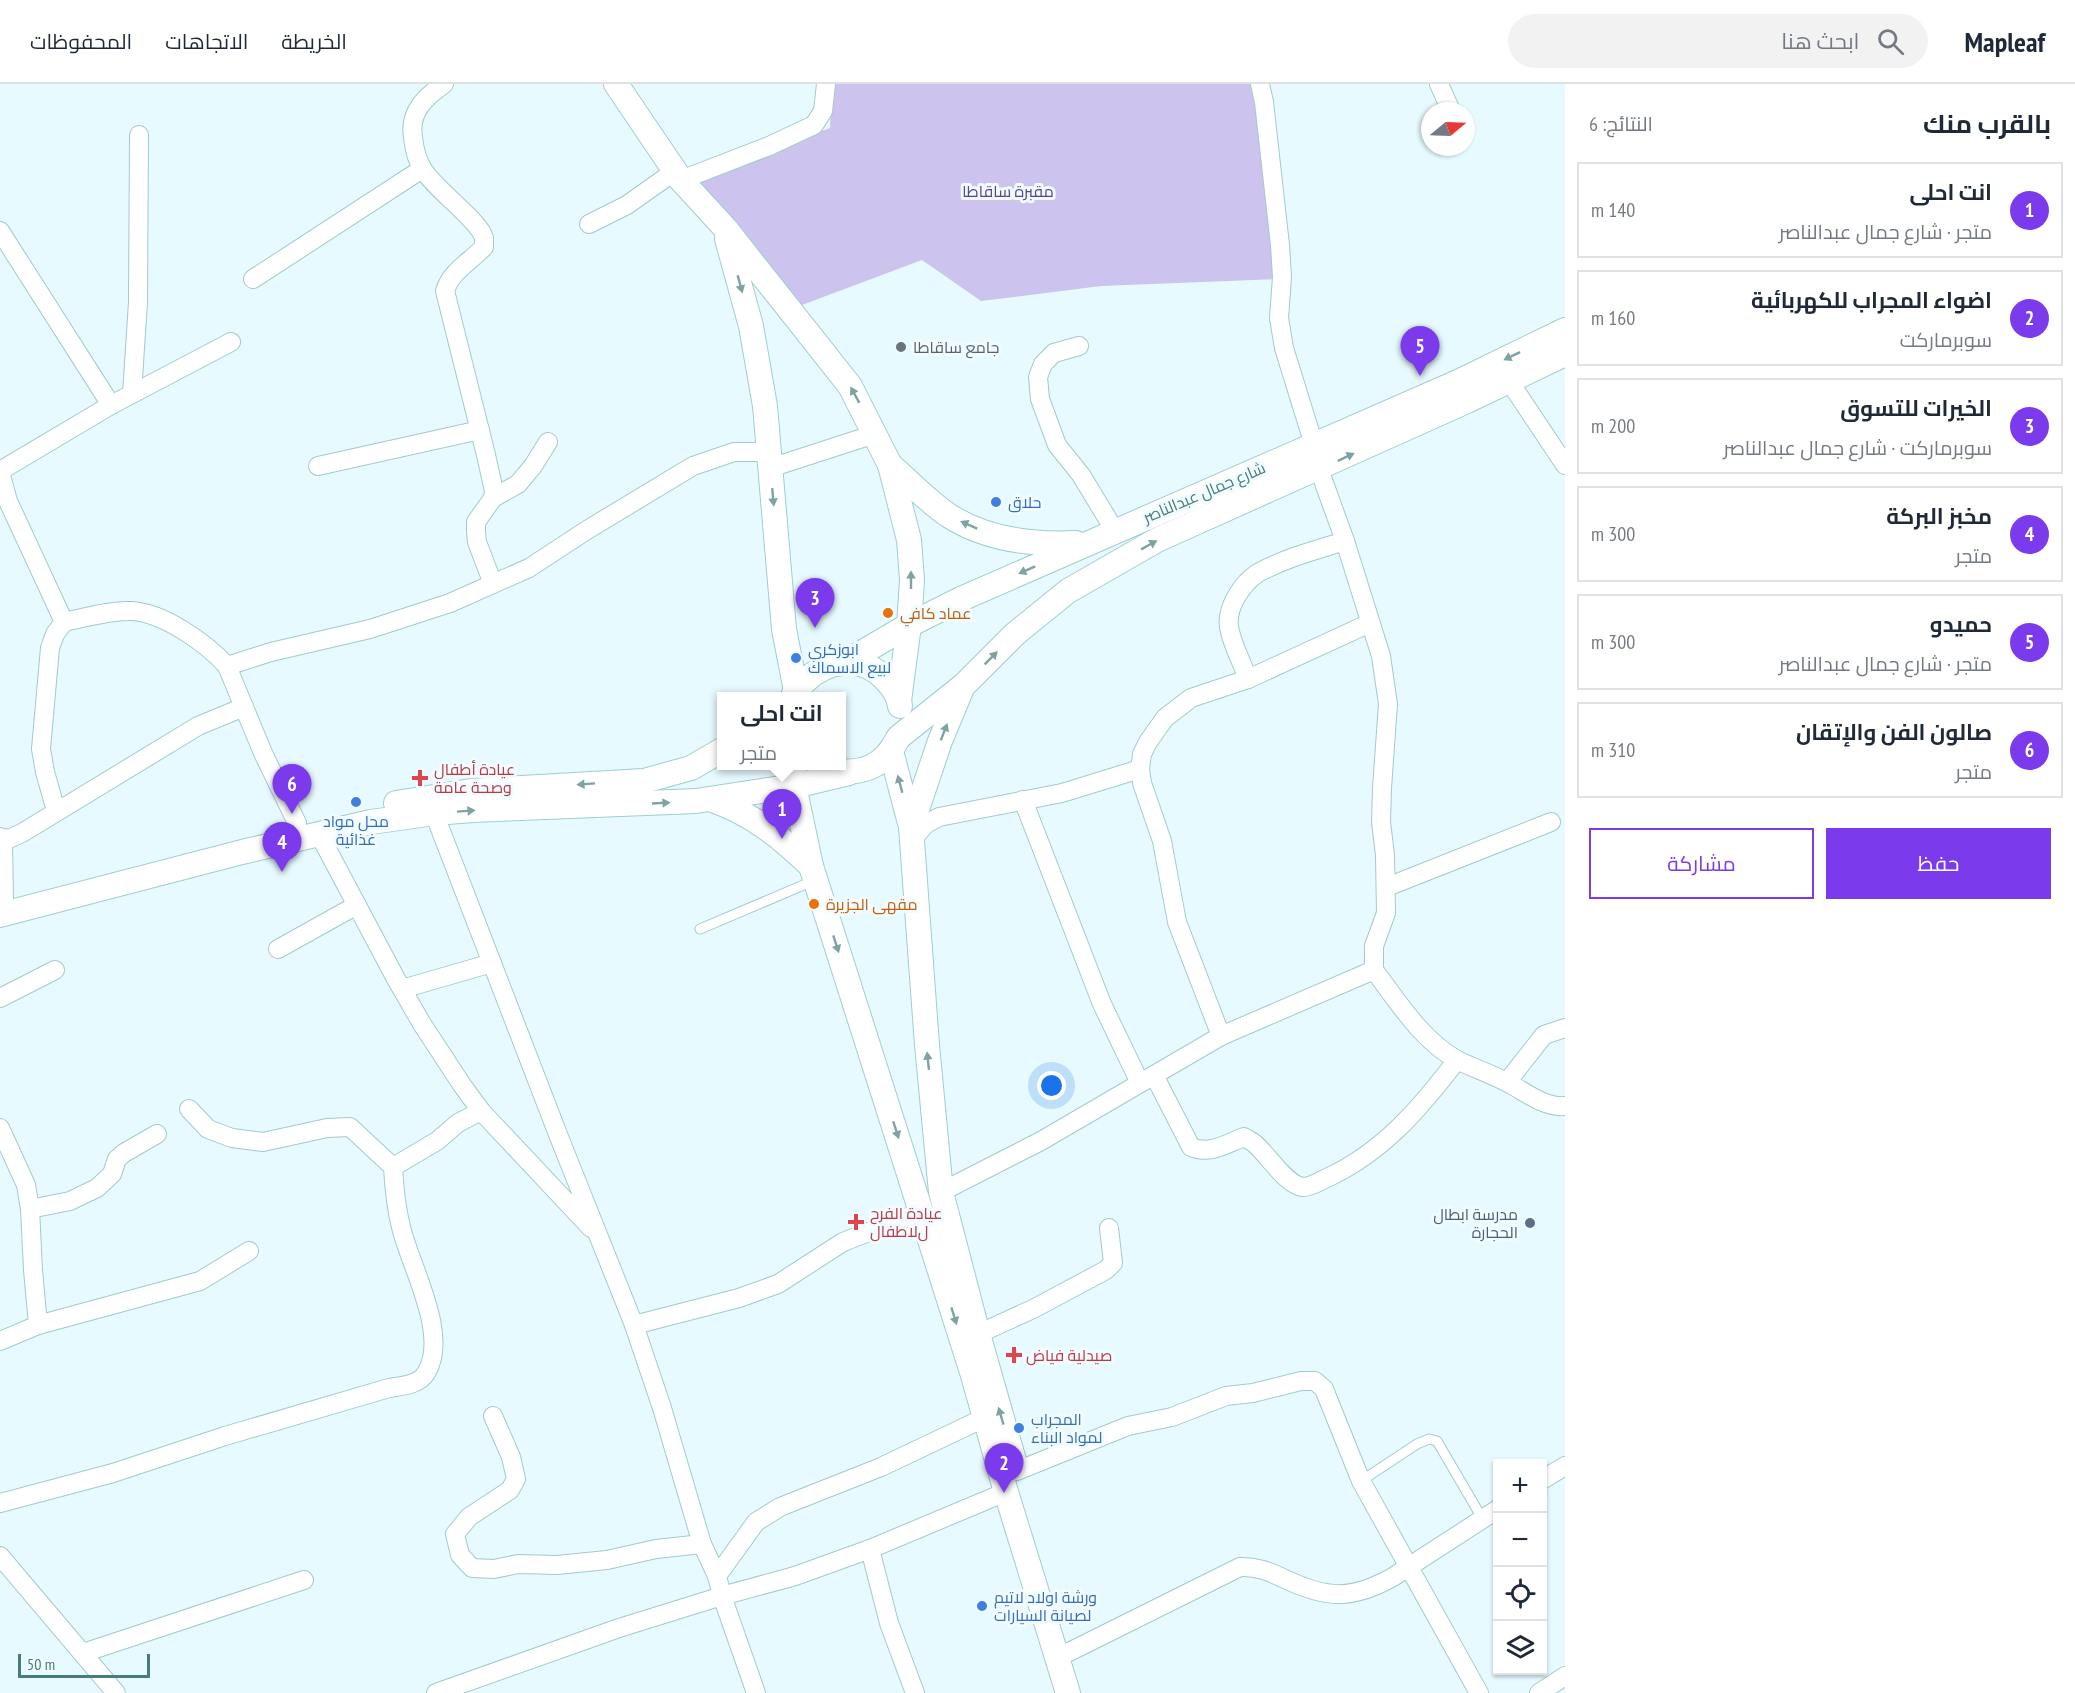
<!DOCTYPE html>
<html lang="ar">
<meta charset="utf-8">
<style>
:root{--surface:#fff;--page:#f2f2f3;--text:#1f2937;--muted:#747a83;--line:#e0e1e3;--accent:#7c3aed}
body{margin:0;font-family:"PT Sans Narrow",Cairo,sans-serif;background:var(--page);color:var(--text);direction:rtl}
.controls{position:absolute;right:18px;bottom:18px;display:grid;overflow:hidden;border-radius:0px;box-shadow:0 2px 4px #0004}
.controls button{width:54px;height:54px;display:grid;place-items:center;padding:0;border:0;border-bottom:2px solid var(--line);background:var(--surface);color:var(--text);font:30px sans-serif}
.compass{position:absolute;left:1421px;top:18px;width:54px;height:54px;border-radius:50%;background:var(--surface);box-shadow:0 2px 4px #0004;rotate:71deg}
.scale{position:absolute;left:18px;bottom:15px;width:132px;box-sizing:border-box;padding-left:6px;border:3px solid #487c7a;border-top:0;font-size:16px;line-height:21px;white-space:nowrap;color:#487c7a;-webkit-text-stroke:4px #f0fcff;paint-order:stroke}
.you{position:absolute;left:1052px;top:1002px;width:21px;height:21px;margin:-15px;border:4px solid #fff;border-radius:50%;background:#1a73e8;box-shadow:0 0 0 9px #1a73e833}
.badge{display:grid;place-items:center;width:39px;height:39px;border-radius:50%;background:var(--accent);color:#fff;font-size:20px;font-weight:700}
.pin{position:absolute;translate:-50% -50px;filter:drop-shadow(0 2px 3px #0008)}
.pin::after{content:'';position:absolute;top:32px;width:21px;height:18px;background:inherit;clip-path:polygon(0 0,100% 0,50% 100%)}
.popup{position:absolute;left:717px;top:608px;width:129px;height:78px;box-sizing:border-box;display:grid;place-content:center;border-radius:0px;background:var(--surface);filter:drop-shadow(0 2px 4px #0005);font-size:20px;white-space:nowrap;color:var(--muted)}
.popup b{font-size:22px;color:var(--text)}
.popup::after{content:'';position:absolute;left:50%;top:100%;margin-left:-12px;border:12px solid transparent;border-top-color:var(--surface)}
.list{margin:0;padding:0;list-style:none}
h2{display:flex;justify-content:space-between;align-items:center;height:78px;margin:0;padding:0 24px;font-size:26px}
h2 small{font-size:20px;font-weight:400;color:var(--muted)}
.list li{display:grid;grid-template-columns:39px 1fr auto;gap:18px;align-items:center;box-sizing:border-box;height:96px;margin:0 12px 12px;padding:0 12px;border:2px solid var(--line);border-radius:0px}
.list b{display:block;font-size:22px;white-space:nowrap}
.list p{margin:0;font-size:20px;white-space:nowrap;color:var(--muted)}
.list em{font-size:20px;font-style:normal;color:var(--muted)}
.actions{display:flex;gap:12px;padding:18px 24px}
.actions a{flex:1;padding:14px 0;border:2px solid var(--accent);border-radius:0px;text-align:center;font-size:21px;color:var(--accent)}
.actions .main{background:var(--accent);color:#fff}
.icon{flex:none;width:33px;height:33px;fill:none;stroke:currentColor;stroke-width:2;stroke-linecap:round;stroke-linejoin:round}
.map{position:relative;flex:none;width:1565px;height:1609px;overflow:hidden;direction:ltr}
header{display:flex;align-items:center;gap:36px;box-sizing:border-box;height:84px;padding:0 30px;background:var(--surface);border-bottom:2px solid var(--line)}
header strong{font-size:28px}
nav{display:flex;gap:33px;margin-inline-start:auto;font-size:21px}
.search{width:420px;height:54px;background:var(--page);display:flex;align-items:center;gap:15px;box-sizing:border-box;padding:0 21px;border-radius:33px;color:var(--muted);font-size:22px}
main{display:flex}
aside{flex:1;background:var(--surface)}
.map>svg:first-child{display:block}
.green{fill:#ccc3ef}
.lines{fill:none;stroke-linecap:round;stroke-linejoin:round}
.lane-casing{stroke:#a3cacb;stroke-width:11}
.street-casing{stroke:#a3cacb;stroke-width:20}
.secondary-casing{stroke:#a1cdcf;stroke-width:26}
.lane{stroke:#fff;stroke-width:9}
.street{stroke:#fff;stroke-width:18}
.secondary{stroke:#fff;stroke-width:24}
.oneway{fill:#7fa3a2}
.worship-dot{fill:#6b7280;stroke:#f0fcff;stroke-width:2}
.shop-dot{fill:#3f7fe0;stroke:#f0fcff;stroke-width:2}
.food-dot{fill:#e8710a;stroke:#f0fcff;stroke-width:2}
.health-dot{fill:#e0444e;stroke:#f0fcff;stroke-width:2}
.service-dot{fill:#5c6f8a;stroke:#f0fcff;stroke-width:2}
.labels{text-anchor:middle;stroke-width:6;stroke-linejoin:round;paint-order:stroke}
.park-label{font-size:16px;fill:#5a4390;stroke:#f0fcff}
.worship-label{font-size:16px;fill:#5b616d;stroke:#f0fcff;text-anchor:start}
.street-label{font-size:16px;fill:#487c7a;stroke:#f0fcff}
.shop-label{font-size:16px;fill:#366cbe;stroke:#f0fcff;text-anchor:start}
.food-label{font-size:16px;fill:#c56008;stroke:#f0fcff;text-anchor:start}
.health-label{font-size:16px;fill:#be3a42;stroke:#f0fcff;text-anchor:start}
.service-label{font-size:16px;fill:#4e5e75;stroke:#f0fcff;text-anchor:end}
</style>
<header>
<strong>Mapleaf</strong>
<div class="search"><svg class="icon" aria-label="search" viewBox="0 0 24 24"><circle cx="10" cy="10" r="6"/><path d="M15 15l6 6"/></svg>ابحث هنا</div>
<nav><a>الخريطة</a><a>الاتجاهات</a><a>المحفوظات</a></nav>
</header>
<main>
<aside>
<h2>بالقرب منك<small>النتائج: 6</small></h2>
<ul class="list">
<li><span class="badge">1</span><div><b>انت احلى</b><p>متجر · شارع جمال عبدالناصر</p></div><em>140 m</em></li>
<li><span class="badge">2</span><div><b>اضواء المجراب للكهربائية</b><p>سوبرماركت</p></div><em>160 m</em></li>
<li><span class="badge">3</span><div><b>الخيرات للتسوق</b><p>سوبرماركت · شارع جمال عبدالناصر</p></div><em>200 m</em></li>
<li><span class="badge">4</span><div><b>مخبز البركة</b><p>متجر</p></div><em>300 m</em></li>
<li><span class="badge">5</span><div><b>حميدو</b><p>متجر · شارع جمال عبدالناصر</p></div><em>300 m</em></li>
<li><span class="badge">6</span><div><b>صالون الفن والإتقان</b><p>متجر</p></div><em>310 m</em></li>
</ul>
<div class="actions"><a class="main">حفظ</a><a>مشاركة</a></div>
</aside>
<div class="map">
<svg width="1565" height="1609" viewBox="0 0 1565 1609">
<rect width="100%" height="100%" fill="#e7faff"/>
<path class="green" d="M 832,0 L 1256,0 L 1280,195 L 1101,202 L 981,217 L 922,176 L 794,224 L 691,94 L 830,44 Z"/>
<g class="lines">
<g class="lane-casing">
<g id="lane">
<path d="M 700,845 L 813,797"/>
<path d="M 1361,1397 L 1417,1360 L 1429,1355 L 1437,1357 L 1482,1434"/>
</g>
</g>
<g class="street-casing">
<g id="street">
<path d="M 444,0 C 425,13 409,28 413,53 C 414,63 416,74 422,84 C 433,104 480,137 484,154 C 484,155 484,162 484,163 C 470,178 451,187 445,207 L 486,371 L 494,407 L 493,414 L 476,438 L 476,447 L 477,458 L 493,500"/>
<path d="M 1439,0 L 1451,27"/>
<path d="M 681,96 L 769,62 L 814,41 L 823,27 L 826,0"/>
<path d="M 589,140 L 627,121 L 675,87"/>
<path d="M 0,147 L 111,321"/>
<path d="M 253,195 L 422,85"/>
<path d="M 1079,262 L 1054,269 L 1043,280 L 1038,293 L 1040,315 L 1057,361 L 1081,391 L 1115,447"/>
<path d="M 1509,297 L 1565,381"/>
<path d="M 132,310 L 138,218 L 139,51"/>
<path d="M 318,382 L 480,346"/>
<path d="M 770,384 L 875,350"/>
<path d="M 0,387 L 111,321 L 231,258"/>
<path d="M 0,388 L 8,417 L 64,538"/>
<path d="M 493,414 L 518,400 L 533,382 L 548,358"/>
<path d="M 227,582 L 271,568 L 370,545 L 450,519 L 529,484 L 587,446 L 693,382 L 734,368 L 769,368"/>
<path d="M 1248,595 L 1370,539"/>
<path d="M 1023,716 L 1102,920 L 1140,999"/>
<path d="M 56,727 L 45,688 L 41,665 L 50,564 L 55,550 L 64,538 C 85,534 109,526 132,527 C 164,529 206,559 227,582 L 263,669 L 297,739"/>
<path d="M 434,729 L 559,1053 L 634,1241 L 662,1324 L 702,1460 L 717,1492 L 722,1512 L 756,1609"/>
<path d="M 319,750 L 395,893 L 422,940 L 462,1001 L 481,1027 L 591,1144"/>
<path d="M 0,753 L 3,755 L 11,754 L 22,749 L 198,642 L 244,623"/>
<path d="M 3,755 L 4,818"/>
<path d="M 911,757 L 926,740 L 939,733 L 1062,709 L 1140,685"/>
<path d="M 1387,803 L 1551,738"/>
<path d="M 278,865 L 357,821"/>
<path d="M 1374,886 C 1398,918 1423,958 1459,977 C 1476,985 1494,991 1510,1000 C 1527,1009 1545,1024 1565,1022"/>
<path d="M 402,905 L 492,879"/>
<path d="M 0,914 L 55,886"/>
<path d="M 1221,952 L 1177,838 L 1162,757 L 1142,699 L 1140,685 L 1142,670 L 1148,658 L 1165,634 L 1191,614 L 1248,595 C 1242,578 1232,561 1229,543 C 1226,524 1242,499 1258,489 C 1285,474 1316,466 1345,457"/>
<path d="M 1154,991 L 1191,1063 C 1210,1071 1226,1060 1244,1053 C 1247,1055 1252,1057 1255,1060 C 1268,1071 1286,1101 1303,1103 C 1312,1103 1321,1096 1329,1093 C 1384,1067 1421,1023 1457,976"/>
<path d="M 1507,998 L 1544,951 L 1565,944"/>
<path d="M 0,1044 L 26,1101 L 30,1125 L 33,1186 L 38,1241 L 0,1257"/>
<path d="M 393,1083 L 437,1057 L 458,1039 L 481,1027"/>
<path d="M 941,1108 L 1041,1057 L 1221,952 L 1374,886 L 1374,862 L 1386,829 L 1385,771 L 1381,738 L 1382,704 L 1388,620 L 1381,572 L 1345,457 L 1319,385 L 1314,361 L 1284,264 L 1279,234 L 1282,193 L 1280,161 L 1264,18 L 1260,0"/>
<path d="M 30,1125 L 70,1117 L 97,1104 L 112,1090 L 117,1075 L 124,1069 L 157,1050"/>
<path d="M 38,1241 L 200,1197 L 249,1167"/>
<path d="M 634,1241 L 739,1214 L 778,1200 L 843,1158 L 921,1128"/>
<path d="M 978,1250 L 1033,1225 L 1106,1186 L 1113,1179 L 1109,1144"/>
<path d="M 493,1332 L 511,1373 L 516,1395 L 510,1406 L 469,1433 L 455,1450 L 460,1471 L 472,1484 L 494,1485 L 518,1480 L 557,1481 L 607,1476 L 656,1465 L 702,1460"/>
<path d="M 1017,1387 L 1128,1342 L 1172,1333 L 1226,1312 L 1253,1309 L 1301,1297 L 1315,1297 L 1324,1305 L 1361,1397 L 1479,1609"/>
<path d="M 1542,1396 L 1565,1382"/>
<path d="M 0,1419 L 113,1389 L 225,1352 L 389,1304 C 401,1302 419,1301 426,1289 C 450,1251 410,1182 401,1143 C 396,1123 394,1103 393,1083 L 350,1043 L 327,1044 L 263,1058 L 232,1054 L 208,1045 L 189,1025"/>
<path d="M 870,1465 L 889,1539 L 915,1609"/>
<path d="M 0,1472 L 116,1609"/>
<path d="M 717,1492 L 756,1438 L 780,1423 L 881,1383 L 984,1334"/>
<path d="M 1069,1568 L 1240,1483 C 1257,1482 1270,1488 1285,1495 C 1327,1515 1352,1516 1393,1493 L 1498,1425"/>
<path d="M 83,1569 L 304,1496"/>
<path d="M 436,1609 L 619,1544 L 722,1512 L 795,1492 L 870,1465 L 1006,1408"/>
<path d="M 1539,1609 L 1565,1592"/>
</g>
</g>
<g class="secondary-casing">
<g id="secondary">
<path d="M 616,0 L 681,96 L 725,144 L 850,302 L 890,381 L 909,456 L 912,496 L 909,541 L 899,617"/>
<path d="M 727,155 L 751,242 L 765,322 L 784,545 L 796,607"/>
<path d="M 890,381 C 910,398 929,419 951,433 C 988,456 1033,461 1076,459"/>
<path d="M 846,578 L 909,541 L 961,515 L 1458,298 L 1565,246"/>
<path d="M 793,612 C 796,606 800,603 804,598 C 826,576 861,570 884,594 C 892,602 899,611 900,622"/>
<path d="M 899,653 L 964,601 L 1015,550 L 1068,507 L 1157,456 L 1467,317 L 1565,270"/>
<path d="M 891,667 L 911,743 L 927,961 L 941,1108 L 978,1250 L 1015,1380"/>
<path d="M 794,682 L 794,702 L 811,782 L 972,1288 L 1006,1408 L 1068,1609"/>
<path d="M 834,687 C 863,690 883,683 897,656"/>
<path d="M 712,716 C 753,730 780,753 811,782"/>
<path d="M 396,719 L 471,707 L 644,697 L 691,684 L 722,666"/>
<path d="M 911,743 L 940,657 L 962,604"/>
<path d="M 0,831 L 242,768 L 371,738 L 434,729 L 473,726 L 696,717 L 794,702 L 849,689"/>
</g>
</g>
<use href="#lane" class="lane"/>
<use href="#street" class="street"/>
<use href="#secondary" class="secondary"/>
</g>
<defs><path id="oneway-solid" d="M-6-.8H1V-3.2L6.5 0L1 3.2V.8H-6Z" transform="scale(1.5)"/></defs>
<g class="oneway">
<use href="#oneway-solid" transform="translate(740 200) rotate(75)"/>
<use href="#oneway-solid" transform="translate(1512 272) rotate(154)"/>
<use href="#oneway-solid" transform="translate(855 311) rotate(-119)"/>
<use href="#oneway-solid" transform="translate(1346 373) rotate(-25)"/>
<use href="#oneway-solid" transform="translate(773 413) rotate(85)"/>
<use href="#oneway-solid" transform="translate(969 441) rotate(-156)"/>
<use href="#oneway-solid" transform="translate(1149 461) rotate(-29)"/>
<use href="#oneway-solid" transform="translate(1027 486) rotate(156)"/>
<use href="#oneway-solid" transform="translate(911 496) rotate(-90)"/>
<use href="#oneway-solid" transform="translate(991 574) rotate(-45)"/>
<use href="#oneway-solid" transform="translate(944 648) rotate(-69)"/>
<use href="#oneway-solid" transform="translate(586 700) rotate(176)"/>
<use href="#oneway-solid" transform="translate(900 700) rotate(-105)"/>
<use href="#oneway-solid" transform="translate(661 719) rotate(-3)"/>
<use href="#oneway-solid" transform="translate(466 727) rotate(-4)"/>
<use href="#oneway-solid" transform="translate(836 860) rotate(72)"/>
<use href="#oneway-solid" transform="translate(928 977) rotate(-96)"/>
<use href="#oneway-solid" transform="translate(896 1046) rotate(72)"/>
<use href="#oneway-solid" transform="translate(954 1232) rotate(73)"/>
<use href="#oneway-solid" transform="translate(1001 1332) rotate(-106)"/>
</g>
<circle class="worship-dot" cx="901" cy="263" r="6"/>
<g class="shop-dot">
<circle cx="996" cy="418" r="6"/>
<circle cx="796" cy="574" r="6"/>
<circle cx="356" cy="718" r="6"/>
<circle cx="1019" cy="1344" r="6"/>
<circle cx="982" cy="1522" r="6"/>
</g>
<g class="food-dot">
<circle cx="888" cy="529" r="6"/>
<circle cx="814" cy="820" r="6"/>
</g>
<g class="health-dot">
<path d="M417 685h6v6h6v6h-6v6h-6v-6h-6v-6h6z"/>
<path d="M853 1129h6v6h6v6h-6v6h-6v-6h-6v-6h6z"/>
<path d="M1011 1262h6v6h6v6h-6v6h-6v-6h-6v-6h6z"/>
</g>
<circle class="service-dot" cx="1530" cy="1139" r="6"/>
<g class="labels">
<g class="park-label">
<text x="1008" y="113">مقبرة ساقاطا</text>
</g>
<g class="worship-label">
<text x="913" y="269">جامع ساقاطا</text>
</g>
<g class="street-label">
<text transform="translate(1204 408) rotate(-23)" y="6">شارع جمال عبدالناصر</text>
</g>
<g class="shop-label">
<text x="1008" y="424">حلاق</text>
<text x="808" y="571">ابوزكري<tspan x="808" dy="18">لبيع اﻻسماك</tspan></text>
<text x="356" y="743" text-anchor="middle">محل مواد<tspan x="356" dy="18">غذائية</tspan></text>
<text x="1031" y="1341">المجراب<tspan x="1031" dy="18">لمواد البناء</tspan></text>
<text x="994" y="1519">ورشة اوﻻد ﻻتيم<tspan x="994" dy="18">لصيانة السيارات</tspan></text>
</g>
<g class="food-label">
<text x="900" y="535">عماد كافي</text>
<text x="826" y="826">مقهى الجزيرة</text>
</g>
<g class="health-label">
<text x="434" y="691">عيادة أطفال<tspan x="434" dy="18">وصحة عامة</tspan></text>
<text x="870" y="1135">عيادة الفرح<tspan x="870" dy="18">لﻻطفال</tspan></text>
<text x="1026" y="1277">صيدلية فياض</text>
</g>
<g class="service-label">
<text x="1518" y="1136">مدرسة ابطال<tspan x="1518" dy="18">الحجارة</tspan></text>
</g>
</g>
</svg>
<div class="controls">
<button>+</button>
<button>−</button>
<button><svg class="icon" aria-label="locate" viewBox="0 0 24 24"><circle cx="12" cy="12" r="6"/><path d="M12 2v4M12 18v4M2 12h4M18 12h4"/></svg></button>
<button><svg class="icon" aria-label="layers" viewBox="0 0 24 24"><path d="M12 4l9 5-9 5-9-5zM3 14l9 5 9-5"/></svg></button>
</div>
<svg class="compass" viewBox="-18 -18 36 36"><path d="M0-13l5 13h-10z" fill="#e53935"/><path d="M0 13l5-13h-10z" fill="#747a83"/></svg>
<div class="scale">50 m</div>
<div class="you"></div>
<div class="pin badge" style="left:782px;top:755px">1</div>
<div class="popup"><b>انت احلى</b>متجر</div>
<div class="pin badge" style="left:1004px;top:1409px">2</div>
<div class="pin badge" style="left:815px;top:544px">3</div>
<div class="pin badge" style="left:282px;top:788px">4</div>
<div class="pin badge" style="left:1420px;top:292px">5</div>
<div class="pin badge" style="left:292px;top:730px">6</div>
</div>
</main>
